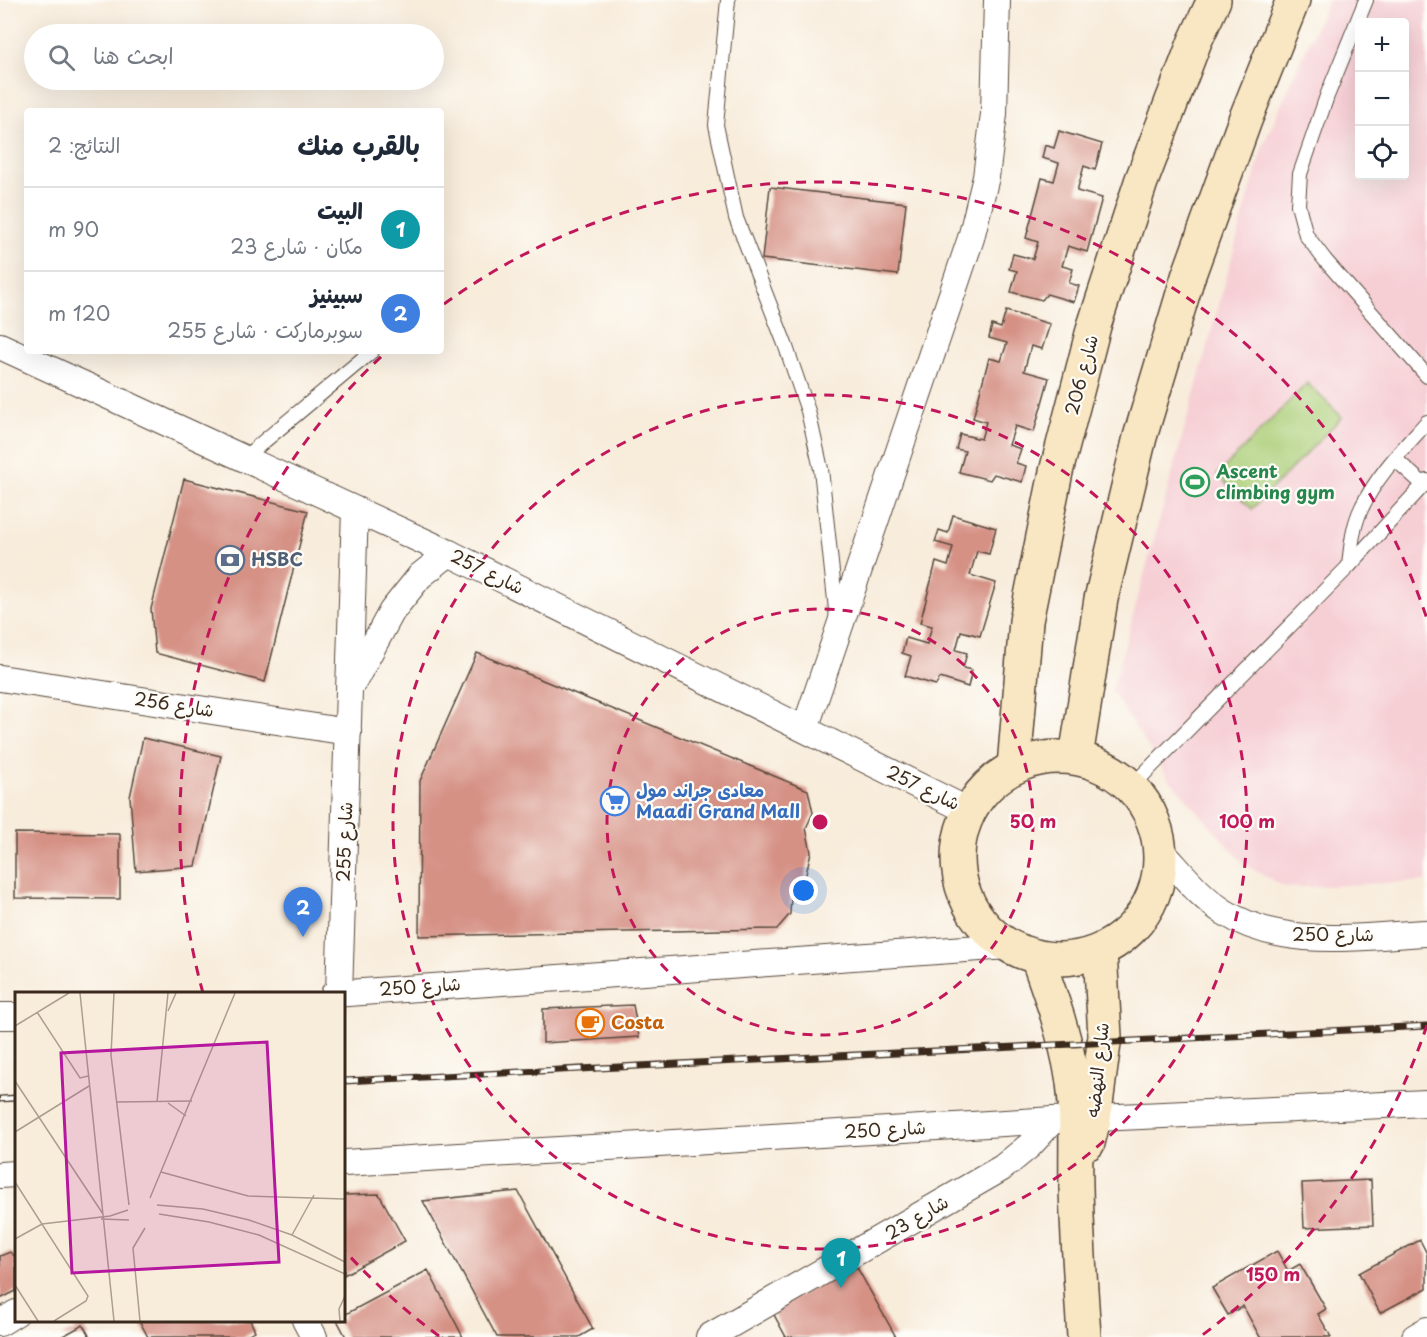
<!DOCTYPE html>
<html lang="ar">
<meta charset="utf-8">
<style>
:root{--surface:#fff;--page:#f2f2f3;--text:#1f2937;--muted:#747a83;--line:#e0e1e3;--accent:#0b8043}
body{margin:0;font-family:"Playpen Sans","Playpen Sans Arabic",sans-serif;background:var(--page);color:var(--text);direction:rtl}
.controls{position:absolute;right:18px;top:18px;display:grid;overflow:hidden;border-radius:6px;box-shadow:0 6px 24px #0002}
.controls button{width:54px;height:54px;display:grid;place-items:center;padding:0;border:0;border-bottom:2px solid var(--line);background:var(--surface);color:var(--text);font:30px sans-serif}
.you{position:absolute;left:804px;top:891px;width:21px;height:21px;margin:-15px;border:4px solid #fff;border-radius:50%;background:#1a73e8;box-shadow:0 0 0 9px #1a73e833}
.badge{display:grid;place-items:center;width:39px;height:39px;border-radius:50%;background:var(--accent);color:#fff;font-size:20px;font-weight:700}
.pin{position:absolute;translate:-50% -50px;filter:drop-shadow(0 2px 3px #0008)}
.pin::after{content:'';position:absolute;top:32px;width:21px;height:18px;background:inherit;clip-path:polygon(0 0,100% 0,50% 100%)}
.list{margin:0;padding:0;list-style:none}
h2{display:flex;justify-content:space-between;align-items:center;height:78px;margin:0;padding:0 24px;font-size:26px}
h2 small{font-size:20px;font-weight:400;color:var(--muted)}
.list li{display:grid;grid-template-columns:39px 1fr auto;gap:18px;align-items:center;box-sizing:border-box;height:84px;padding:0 24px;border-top:2px solid var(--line)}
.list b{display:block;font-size:22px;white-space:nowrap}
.list p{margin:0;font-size:20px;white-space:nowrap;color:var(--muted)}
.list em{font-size:20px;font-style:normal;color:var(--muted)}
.icon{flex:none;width:33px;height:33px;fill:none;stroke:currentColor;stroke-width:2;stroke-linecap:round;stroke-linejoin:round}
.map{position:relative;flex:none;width:1427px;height:1337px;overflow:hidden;direction:ltr}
.search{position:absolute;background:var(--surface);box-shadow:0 6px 24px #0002;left:24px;top:24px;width:420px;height:66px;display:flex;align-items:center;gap:15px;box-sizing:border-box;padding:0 21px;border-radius:33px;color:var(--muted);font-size:22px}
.panel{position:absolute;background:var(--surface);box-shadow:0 6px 24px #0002;left:24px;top:108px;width:420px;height:246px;border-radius:6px;direction:rtl}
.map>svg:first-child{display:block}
.built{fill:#f6cfd5;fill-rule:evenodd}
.green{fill:#abce77;stroke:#737c4a;stroke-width:1.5}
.building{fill:#d69185}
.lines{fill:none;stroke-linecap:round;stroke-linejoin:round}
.lane-casing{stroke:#57473a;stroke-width:16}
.street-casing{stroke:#57473a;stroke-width:28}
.secondary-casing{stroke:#57473a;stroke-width:36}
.lane{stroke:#fff;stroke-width:14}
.street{stroke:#fff;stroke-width:26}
.secondary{stroke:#f9e7c3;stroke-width:33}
.rail-casing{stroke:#3b2a1e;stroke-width:7}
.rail{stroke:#fdfcf7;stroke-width:4.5;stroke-dasharray:14;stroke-linecap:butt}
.ring{fill:none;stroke:#c2185b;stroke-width:3;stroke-dasharray:10 8}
.labels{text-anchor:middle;stroke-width:4.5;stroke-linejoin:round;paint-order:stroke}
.street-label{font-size:18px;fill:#3b2a1e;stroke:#fdfcf7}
.leisure-label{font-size:18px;font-weight:bold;fill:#27864d;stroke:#fdfcf7;text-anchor:start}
.service-label{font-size:18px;font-weight:bold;fill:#4e5e75;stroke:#fdfcf7;text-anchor:start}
.shop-label{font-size:18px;font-weight:bold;fill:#366cbe;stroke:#fdfcf7;text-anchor:start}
.food-label{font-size:18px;font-weight:bold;fill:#c56008;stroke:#fdfcf7;text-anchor:start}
.inset-road{fill:none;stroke:#ac9e8f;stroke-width:1.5}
.view{fill:#b5179e;fill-opacity:0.15;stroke:#b5179e;stroke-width:3}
.inset-edge{fill:none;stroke:#3b2a1e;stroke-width:3}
.centre{fill:#c2185b;stroke:#fdfcf7;stroke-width:3}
.ring-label{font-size:18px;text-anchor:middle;font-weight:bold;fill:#c2185b;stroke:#fdfcf7;stroke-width:4.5;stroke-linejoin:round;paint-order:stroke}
</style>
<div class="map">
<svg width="1427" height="1337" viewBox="0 0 1427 1337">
<rect width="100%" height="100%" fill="#fdfcf7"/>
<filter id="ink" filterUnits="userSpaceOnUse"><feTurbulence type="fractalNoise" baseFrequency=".0167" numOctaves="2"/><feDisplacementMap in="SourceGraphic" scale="12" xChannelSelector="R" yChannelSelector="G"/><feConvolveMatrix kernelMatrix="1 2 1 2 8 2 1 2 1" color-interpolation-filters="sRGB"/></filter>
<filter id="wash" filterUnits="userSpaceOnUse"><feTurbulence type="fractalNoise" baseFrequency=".008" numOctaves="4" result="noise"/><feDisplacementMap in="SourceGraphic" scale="24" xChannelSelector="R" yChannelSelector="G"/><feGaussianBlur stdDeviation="1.35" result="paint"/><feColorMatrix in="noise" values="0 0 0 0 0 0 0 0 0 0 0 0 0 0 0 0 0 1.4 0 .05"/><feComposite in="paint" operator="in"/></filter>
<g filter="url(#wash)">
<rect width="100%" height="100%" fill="#f8ecdb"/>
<path class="built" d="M 1328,0 L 1427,0 L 1427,881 L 1287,888 L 1245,865 L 1168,778 L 1112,691 L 1263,145 ZM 1360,22 L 1404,22 L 1404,176 L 1360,176 Z"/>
<path class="green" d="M 1307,383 L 1342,417 L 1252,509 L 1217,475 Z"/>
<g id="blocks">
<g class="building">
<path d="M 1059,131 L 1102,144 L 1095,170 L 1084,166 L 1077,191 L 1102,198 L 1087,252 L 1068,246 L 1062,266 L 1073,269 L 1069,283 L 1079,286 L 1074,302 L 1047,294 L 1042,300 L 1011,292 L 1017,271 L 1009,269 L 1013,254 L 1033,259 L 1038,242 L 1026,238 L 1042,178 L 1054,181 L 1059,163 L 1042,158 L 1045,145 L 1054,148 Z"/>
<path d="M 770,187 L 906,203 L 898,275 L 762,259 Z"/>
<path d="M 1006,311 L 1050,324 L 1042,349 L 1031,346 L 1024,371 L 1049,378 L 1034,432 L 1015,426 L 1009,445 L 1021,449 L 1016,463 L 1026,466 L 1022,482 L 994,474 L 990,480 L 959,472 L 965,451 L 956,449 L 960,434 L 981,439 L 986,422 L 973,418 L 989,358 L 1001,361 L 1007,343 L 989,338 L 992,325 L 1001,328 Z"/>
<path d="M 184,479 L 308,511 L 265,682 L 155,653 L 151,609 Z"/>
<path d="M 953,515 L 996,528 L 989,554 L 977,551 L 970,575 L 996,583 L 980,636 L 961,631 L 956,650 L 967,653 L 963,668 L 972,670 L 968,687 L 940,678 L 936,685 L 905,676 L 911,656 L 902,653 L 906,638 L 927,644 L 932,626 L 920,623 L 936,562 L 948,566 L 953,547 L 935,542 L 939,530 L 948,533 Z"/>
<path d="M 477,653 L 808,790 L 813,813 L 806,828 L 811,852 L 805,878 L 791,896 L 790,914 L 777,929 L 419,936 L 420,781 Z"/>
<path d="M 143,738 L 221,756 L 196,866 L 136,871 L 130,797 Z"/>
<path d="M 15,833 L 120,834 L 120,899 L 15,898 Z"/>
<path d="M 633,1005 L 639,1037 L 543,1043 L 543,1009 Z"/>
<path d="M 1371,1180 L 1373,1225 L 1304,1228 L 1302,1183 Z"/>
<path d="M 518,1191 L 593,1329 L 579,1337 L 497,1337 L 423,1201 Z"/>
<path d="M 379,1194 L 405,1241 L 344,1275 L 344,1195 Z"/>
<path d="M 1420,1240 L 1427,1254 L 1427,1288 L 1380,1313 L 1359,1273 Z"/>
<path d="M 1277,1251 L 1288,1271 L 1300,1264 L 1326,1309 L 1318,1314 L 1331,1337 L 1260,1337 L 1243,1306 L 1228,1315 L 1212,1288 Z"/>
<path d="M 10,1252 L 16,1257 L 16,1291 L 0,1299 L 0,1256 Z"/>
<path d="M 855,1264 L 896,1337 L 786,1337 L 772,1311 Z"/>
<path d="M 428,1270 L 463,1337 L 346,1337 L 337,1320 L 344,1320 L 344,1315 Z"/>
<path d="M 139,1320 L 250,1320 L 255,1331 L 243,1337 L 148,1337 Z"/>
<path d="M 83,1325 L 90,1337 L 61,1337 Z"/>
</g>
</g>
</g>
<g filter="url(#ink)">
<use href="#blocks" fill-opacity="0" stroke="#57473a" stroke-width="1.5"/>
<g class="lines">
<g class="lane-casing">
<g id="lane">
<path d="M 728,0 L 716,125 L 736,218 L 785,344 L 808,411 L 821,469 L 837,619"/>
<path d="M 1366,0 L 1327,96 L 1300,174 L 1298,205 L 1306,235 L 1325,260 L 1427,376"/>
<path d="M 244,458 L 372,351"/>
<path d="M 1395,459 L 1424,485"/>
<path d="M 1349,566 C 1351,546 1353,525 1362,507 C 1377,475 1404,448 1427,422"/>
<path d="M 1132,786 L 1349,566 L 1427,481"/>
</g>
</g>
<g class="street-casing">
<g id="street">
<path d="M 0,346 L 449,553 L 969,811"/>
<path d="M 0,678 L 348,732"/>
<path d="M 354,681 L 392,611 L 420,576 L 449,553"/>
<path d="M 805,729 L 971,238 L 986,177 L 994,114 L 997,0"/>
<path d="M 1161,851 C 1181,872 1199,896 1224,912 C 1284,950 1359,936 1427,933"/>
<path d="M 339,993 L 355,510"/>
<path d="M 334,994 L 1008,946"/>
<path d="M 0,1016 L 16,1016"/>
<path d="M 344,1163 L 1053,1120 L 1427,1103"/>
<path d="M 0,1175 L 16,1174"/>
<path d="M 305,1320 L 314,1337"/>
<path d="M 0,1323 L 16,1313"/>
<path d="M 709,1337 L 1002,1168 L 1029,1146 L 1053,1120"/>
<path d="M 1415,1337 L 1427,1330"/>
</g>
</g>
<g class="secondary-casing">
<g id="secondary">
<circle cx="1059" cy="858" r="101"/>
<path d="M 1076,757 L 1101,599 L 1140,437 L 1188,277 L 1245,120 L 1293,0"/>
<path d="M 1014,767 L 1026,621 L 1056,472 L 1094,326 L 1141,182 L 1195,41 L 1214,0"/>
<path d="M 1037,957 C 1051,996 1065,1035 1072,1076 C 1078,1112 1075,1149 1076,1186 C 1077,1236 1081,1287 1084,1337"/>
<path d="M 1088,1143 L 1094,1119 L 1105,1036 L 1100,952"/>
</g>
</g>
<use href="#lane" class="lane"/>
<use href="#street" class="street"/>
<use href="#secondary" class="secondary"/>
<g class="rail-casing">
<g id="rail">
<path d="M 344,1081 L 1427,1026"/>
<path d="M 0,1099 L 16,1098"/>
</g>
</g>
<use href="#rail" class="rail"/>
</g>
</g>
<g class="ring">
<circle cx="820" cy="822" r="213"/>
<circle cx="820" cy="822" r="427"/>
<path d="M1427 1025A640 640 0 0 1 1201 1336M439 1336A640 640 0 0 1 344 1250M203 993A640 640 0 0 1 384 354M444 304A640 640 0 0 1 1427 619"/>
</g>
<defs>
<g id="stadium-ring" transform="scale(1.5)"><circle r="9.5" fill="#fdfcf7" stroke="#2e9e5b" stroke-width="1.5"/><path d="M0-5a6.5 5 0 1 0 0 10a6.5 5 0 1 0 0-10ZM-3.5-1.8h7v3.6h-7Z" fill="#2e9e5b"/></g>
<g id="bank-ring" transform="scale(1.5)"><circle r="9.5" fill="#fdfcf7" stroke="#5c6f8a" stroke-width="1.5"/><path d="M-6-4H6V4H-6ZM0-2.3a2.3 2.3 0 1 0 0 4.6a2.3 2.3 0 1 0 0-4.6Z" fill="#5c6f8a"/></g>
<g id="supermarket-ring" transform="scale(1.5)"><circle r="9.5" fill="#fdfcf7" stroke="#3f7fe0" stroke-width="1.5"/><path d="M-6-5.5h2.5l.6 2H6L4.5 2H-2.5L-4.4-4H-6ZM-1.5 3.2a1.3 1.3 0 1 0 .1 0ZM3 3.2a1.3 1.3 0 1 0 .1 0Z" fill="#3f7fe0"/></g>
<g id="cafe-ring" transform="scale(1.5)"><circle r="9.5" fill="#fdfcf7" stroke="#e8710a" stroke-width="1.5"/><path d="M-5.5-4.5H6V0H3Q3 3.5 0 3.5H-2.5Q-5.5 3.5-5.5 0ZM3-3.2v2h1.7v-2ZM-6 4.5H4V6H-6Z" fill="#e8710a"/></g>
</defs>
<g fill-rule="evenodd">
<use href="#stadium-ring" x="1195" y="482"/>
<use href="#bank-ring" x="230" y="560"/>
<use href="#supermarket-ring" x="615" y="801"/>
<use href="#cafe-ring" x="590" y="1023"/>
</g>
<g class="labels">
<g class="street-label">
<text transform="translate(1082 375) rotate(-75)" y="6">شارع 206</text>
<text transform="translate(487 572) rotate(26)" y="6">شارع 257</text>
<text transform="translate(174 705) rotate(9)" y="6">شارع 256</text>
<text transform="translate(923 788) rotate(26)" y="6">شارع 257</text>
<text transform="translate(345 842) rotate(-88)" y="6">شارع 255</text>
<text x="1333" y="941">شارع 250</text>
<text transform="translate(420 987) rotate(-4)" y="6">شارع 250</text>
<text transform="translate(1098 1070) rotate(-84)" y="6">شارع النهضه</text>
<text transform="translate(885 1130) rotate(-3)" y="6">شارع 250</text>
<text transform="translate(917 1218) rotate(-30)" y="6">شارع 23</text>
</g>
<g class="leisure-label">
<text x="1216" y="478">Ascent<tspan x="1216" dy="21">climbing gym</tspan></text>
</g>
<g class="service-label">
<text x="251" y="566">HSBC</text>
</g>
<g class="shop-label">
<text x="636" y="797">معادى جراند مول<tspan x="636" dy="21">Maadi Grand Mall</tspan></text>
</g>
<g class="food-label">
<text x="611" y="1029">Costa</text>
</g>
</g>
<g transform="translate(15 992)">
<rect width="330" height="330" fill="#f8ecdb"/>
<path class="inset-road" d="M 65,1 L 99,329M 99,1 L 96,63 L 114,213M 153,19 L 161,1M 22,20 L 65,86 L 73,84M 0,34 L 54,1M 0,89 L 88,222M 102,110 L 177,109M 142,110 L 153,1M 153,111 L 171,124M 0,140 L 74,94M 146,180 L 233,204 L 330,207M 0,190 L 73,304 L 71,309 L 39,329M 135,206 L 220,1M 142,213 L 188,217 L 234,228 L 277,243 L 330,270M 144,222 L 194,230 L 244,243 L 330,282M 86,227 L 114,228M 277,243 L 299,203M 0,247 L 27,232 L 95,224 L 113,218M 0,293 L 23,329M 125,329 L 118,256 L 130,236M 325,329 L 324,317 L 330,304"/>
<path class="view" d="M 252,50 L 264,270 L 57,281 L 46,61 Z"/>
<rect width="330" height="330" class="inset-edge"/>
</g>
<circle cx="820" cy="822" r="9" class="centre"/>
<g class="ring-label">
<text x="1033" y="828">50 m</text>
<text x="1247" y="828">100 m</text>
<text x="1273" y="1281">150 m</text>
</g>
</svg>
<div class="controls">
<button>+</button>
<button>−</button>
<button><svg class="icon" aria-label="locate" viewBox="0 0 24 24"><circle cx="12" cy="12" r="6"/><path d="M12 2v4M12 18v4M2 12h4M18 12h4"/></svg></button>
</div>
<div class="you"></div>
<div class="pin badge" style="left:841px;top:1288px;background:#0f9aa8">1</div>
<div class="pin badge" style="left:303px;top:937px;background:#3f7fe0">2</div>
<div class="search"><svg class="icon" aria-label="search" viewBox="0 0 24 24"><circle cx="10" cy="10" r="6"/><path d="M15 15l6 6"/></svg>ابحث هنا</div>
<section class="panel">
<h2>بالقرب منك<small>النتائج: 2</small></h2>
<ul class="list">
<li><span class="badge" style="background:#0f9aa8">1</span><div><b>البيت</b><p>مكان · شارع 23</p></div><em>90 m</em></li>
<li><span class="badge" style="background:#3f7fe0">2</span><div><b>سبينيز</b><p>سوبرماركت · شارع 255</p></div><em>120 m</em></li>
</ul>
</section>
</div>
